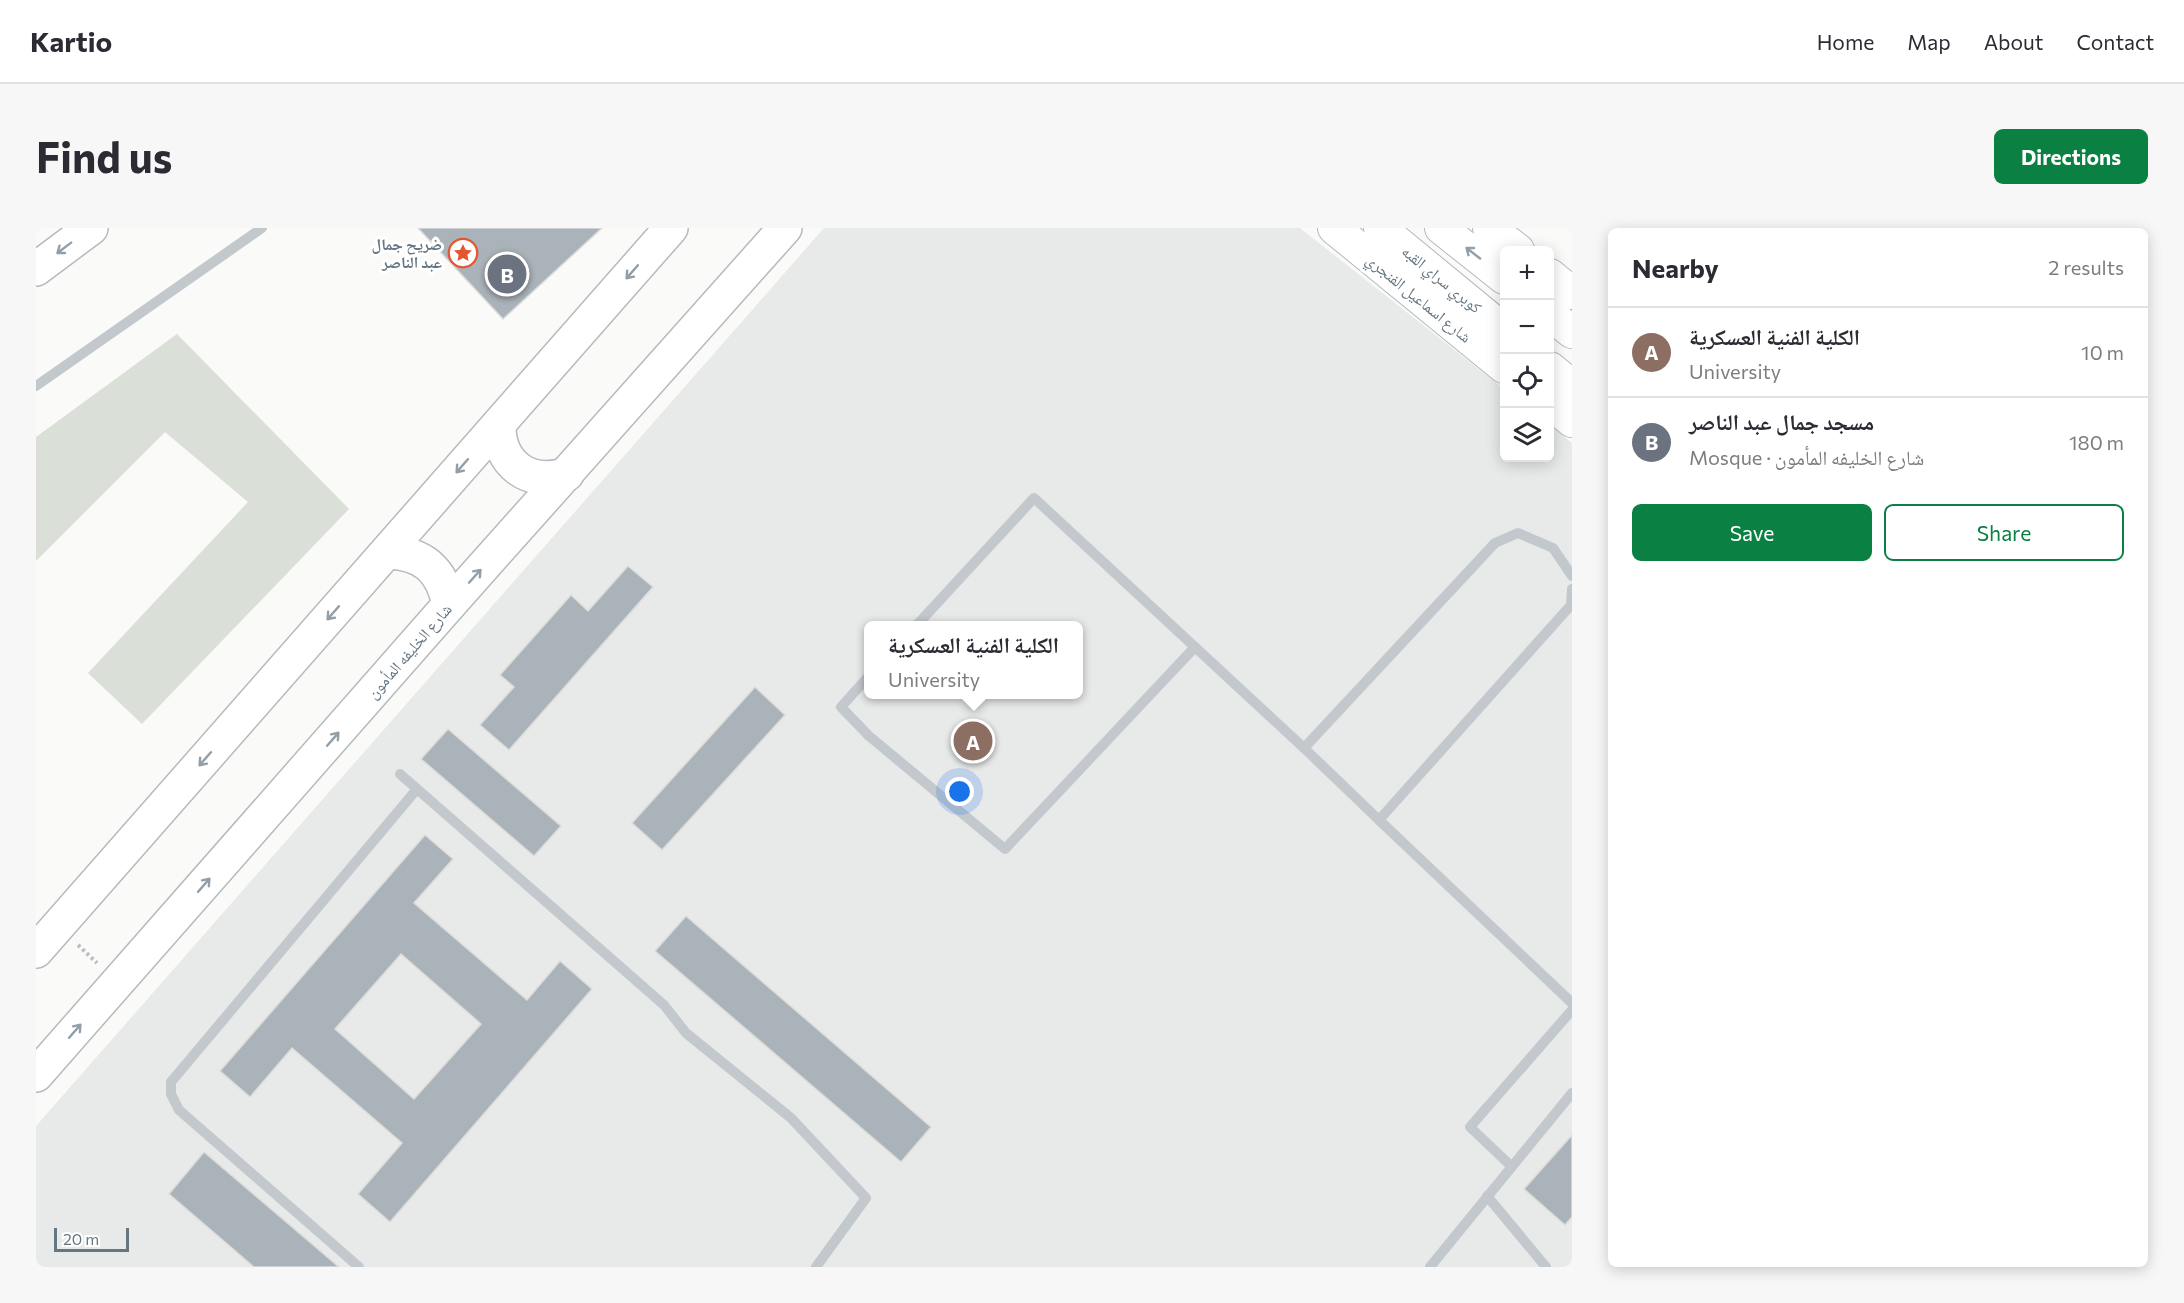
<!DOCTYPE html>
<meta charset="utf-8">
<style>
:root{--surface:#fff;--page:#f7f7f7;--text:#2b2b33;--muted:#7c7c81;--line:#e1e1e2;--accent:#0b8043}
body{margin:0;font-family:Commissioner,"Noto Naskh Arabic",sans-serif;background:var(--page);color:var(--text)}
.controls{position:absolute;right:18px;top:18px;display:grid;overflow:hidden;border-radius:9px;box-shadow:0 3px 15px #0003}
.controls button{width:54px;height:54px;display:grid;place-items:center;padding:0;border:0;border-bottom:2px solid var(--line);background:var(--surface);color:var(--text);font:30px sans-serif}
.scale{position:absolute;left:18px;bottom:15px;width:75px;box-sizing:border-box;padding-left:6px;border:3px solid #657683;border-top:0;font-size:16px;line-height:21px;white-space:nowrap;color:#657683;-webkit-text-stroke:4px #fff;paint-order:stroke}
.you{position:absolute;left:924px;top:564px;width:21px;height:21px;margin:-15px;border:4px solid #fff;border-radius:50%;background:#1a73e8;box-shadow:0 0 0 9px #1a73e833}
.badge{display:grid;place-items:center;width:39px;height:39px;border-radius:50%;background:var(--accent);color:#fff;font-size:20px;font-weight:700}
.pin{position:absolute;translate:-50% -50%;border:3px solid #fff;box-shadow:0 2px 6px #0006}
.popup{position:absolute;left:828px;top:393px;width:219px;height:78px;box-sizing:border-box;display:grid;place-content:center;border-radius:9px;background:var(--surface);filter:drop-shadow(0 2px 4px #0005);font-size:20px;white-space:nowrap;color:var(--muted)}
.popup b{font-size:22px;color:var(--text)}
.popup::after{content:'';position:absolute;left:50%;top:100%;margin-left:-12px;border:12px solid transparent;border-top-color:var(--surface)}
.list{margin:0;padding:0;list-style:none}
h2{display:flex;justify-content:space-between;align-items:center;height:78px;margin:0;padding:0 24px;font-size:26px}
h2 small{font-size:20px;font-weight:400;color:var(--muted)}
.list li{display:grid;grid-template-columns:39px 1fr auto;gap:18px;align-items:center;box-sizing:border-box;height:90px;padding:0 24px;border-top:2px solid var(--line)}
.list b{display:block;font-size:22px;white-space:nowrap}
.list p{margin:0;font-size:20px;white-space:nowrap;color:var(--muted)}
.list em{font-size:20px;font-style:normal;color:var(--muted)}
.actions{display:flex;gap:12px;padding:18px 24px}
.actions a{flex:1;padding:14px 0;border:2px solid var(--accent);border-radius:9px;text-align:center;font-size:21px;color:var(--accent)}
.actions .main{background:var(--accent);color:#fff}
.icon{flex:none;width:33px;height:33px;fill:none;stroke:currentColor;stroke-width:2;stroke-linecap:round;stroke-linejoin:round}
.map{position:relative;flex:none;width:1536px;height:1039px;overflow:hidden;border-radius:9px}
header{display:flex;align-items:center;gap:36px;box-sizing:border-box;height:84px;padding:0 30px;background:var(--surface);border-bottom:2px solid var(--line)}
header strong{font-size:28px}
nav{display:flex;gap:33px;margin-inline-start:auto;font-size:21px}
.intro{display:flex;align-items:center;justify-content:space-between;box-sizing:border-box;height:144px;padding:0 36px}
h1{margin:0;font-size:42px}
.button{padding:15px 27px;border-radius:9px;background:var(--accent);color:#fff;font-size:21px;font-weight:700}
main{display:flex;gap:36px;padding:0 36px}
aside{flex:1;background:var(--surface);border-radius:9px;box-shadow:0 3px 15px #0003}
.map>svg:first-child{display:block}
.built{fill:#e8e9e9;fill-rule:evenodd}
.grass{fill:#dadfd7}
.building{fill:#aab3b9;stroke:#dcdcda;stroke-width:1.5;fill-rule:evenodd}
.lines{fill:none;stroke-linecap:round;stroke-linejoin:round}
.secondary-casing{stroke:#b3babf;stroke-width:34}
.primary-casing{stroke:#b5babe;stroke-width:36}
.path{stroke:#bbbfc2;stroke-width:4;stroke-dasharray:3 3;stroke-linecap:butt}
.service{stroke:#c3c8cc;stroke-width:10}
.secondary{stroke:#fff;stroke-width:32}
.primary{stroke:#fff;stroke-width:33}
.oneway{stroke:#939fa8}
.labels{text-anchor:middle;stroke-width:6;stroke-linejoin:round;paint-order:stroke}
.poi-label{font-size:16px;font-weight:bold;fill:#657683;stroke:#fff;text-anchor:end}
.street-label{font-size:16px;fill:#657683;stroke:#fff}
</style>
<header>
<strong>Kartio</strong>
<nav><a>Home</a><a>Map</a><a>About</a><a>Contact</a></nav>
</header>
<div class="intro"><h1>Find us</h1><a class="button">Directions</a></div>
<main>
<div class="map">
<svg width="1536" height="1039" viewBox="0 0 1536 1039">
<rect width="100%" height="100%" fill="#fafaf8"/>
<path class="built" d="M 788,0 L 1264,0 L 1468,161 L 1468,230 L 1514,230 L 1514,197 L 1536,215 L 1536,1039 L 0,1039 L 0,898 ZM 832,398 L 1042,398 L 1042,466 L 832,466 Z"/>
<path class="grass" d="M 141,106 L 313,281 L 106,496 L 52,445 L 212,274 L 129,204 L 0,333 L 0,209 Z"/>
<g class="building">
<path d="M 382,0 L 566,0 L 467,91 Z"/>
<path d="M 592,338 L 617,359 L 473,522 L 444,497 L 478,459 L 464,447 L 535,367 L 552,383 Z"/>
<path d="M 719,459 L 749,487 L 626,622 L 596,595 Z"/>
<path d="M 412,501 L 525,598 L 498,628 L 385,531 Z"/>
<path d="M 389,607 L 417,631 L 378,675 L 491,772 L 524,733 L 556,761 L 354,994 L 322,966 L 366,915 L 256,820 L 214,869 L 184,843 ZM 365,726 L 445,796 L 378,871 L 299,801 Z"/>
<path d="M 650,688 L 895,899 L 865,934 L 619,723 Z"/>
<path d="M 1536,907 L 1536,989 L 1529,997 L 1488,961 Z"/>
<path d="M 168,924 L 303,1039 L 218,1039 L 133,966 Z"/>
</g>
<g class="lines">
<g class="secondary-casing">
<g id="secondary">
<path d="M 1298,0 L 1468,139"/>
<path d="M 1344,0 L 1468,102"/>
<path d="M 1405,0 L 1468,50"/>
<path d="M 1453,0 L 1482,22"/>
<path d="M 1514,47 L 1536,65"/>
<path d="M 1514,86 L 1536,104"/>
<path d="M 1514,140 L 1536,158"/>
<path d="M 1514,175 L 1536,193"/>
</g>
</g>
<g class="primary-casing">
<g id="primary">
<path d="M 0,41 L 55,0"/>
<path d="M 463,196 C 462,236 493,259 531,246"/>
<path d="M 351,324 C 387,325 406,341 413,377"/>
<path d="M 0,723 L 635,0"/>
<path d="M 0,847 L 413,377 L 749,0"/>
</g>
</g>
<path class="path" d="M 42,717 L 61,735"/>
<g class="service">
<path d="M 0,158 L 226,0"/>
<path d="M 1536,361 L 1535,377 L 1343,592 L 1536,775"/>
<path d="M 880,398 L 998,270 L 1268,520"/>
<path d="M 832,449 L 805,479 L 833,508 L 969,621 L 1159,419"/>
<path d="M 364,546 L 628,777 L 650,805 L 755,890 L 830,970 L 780,1039"/>
<path d="M 1343,592 L 1268,520 L 1459,315 L 1482,305 L 1517,320 L 1536,348"/>
<path d="M 1475,938 L 1434,899 L 1536,782"/>
<path d="M 1451,968 L 1510,1039"/>
<path d="M 323,1039 L 143,882 L 135,866 L 135,854 L 381,561"/>
<path d="M 1394,1039 L 1536,865"/>
</g>
<use href="#secondary" class="secondary"/>
<use href="#primary" class="primary"/>
</g>
<defs><path id="oneway-shaft" d="M-6 0H5M1.5-3L5.5 0L1.5 3" fill="none" stroke-width="1.6" stroke-linecap="round" stroke-linejoin="round" transform="scale(1.5)"/></defs>
<g class="oneway">
<use href="#oneway-shaft" transform="translate(28 20) rotate(143)"/>
<use href="#oneway-shaft" transform="translate(1437 25) rotate(-142)"/>
<use href="#oneway-shaft" transform="translate(596 44) rotate(131)"/>
<use href="#oneway-shaft" transform="translate(426 238) rotate(131)"/>
<use href="#oneway-shaft" transform="translate(439 348) rotate(-48)"/>
<use href="#oneway-shaft" transform="translate(297 385) rotate(131)"/>
<use href="#oneway-shaft" transform="translate(297 511) rotate(-49)"/>
<use href="#oneway-shaft" transform="translate(169 531) rotate(131)"/>
<use href="#oneway-shaft" transform="translate(168 657) rotate(-49)"/>
<use href="#oneway-shaft" transform="translate(39 803) rotate(-49)"/>
</g>
<defs>
<g id="sight-ring" transform="scale(1.5)"><circle r="9.5" fill="#fff" stroke="#e4572e" stroke-width="1.5"/><path d="M0-6L1.8-2.2L6-1.7L2.9 1.2L3.7 5.4L0 3.3L-3.7 5.4L-2.9 1.2L-6-1.7L-1.8-2.2Z" fill="#e4572e"/></g>
</defs>
<g fill-rule="evenodd">
<use href="#sight-ring" x="427" y="25"/>
</g>
<g class="labels">
<g class="poi-label">
<text x="406" y="22">ضريح جمال<tspan x="406" dy="18">عبد الناصر</tspan></text>
</g>
<g class="street-label">
<text transform="translate(1406 51) rotate(39)" y="6">كوبري سراي القبه</text>
<text transform="translate(1383 70) rotate(39)" y="6">شارع اسماعيل الفنجري</text>
<text transform="translate(373 423) rotate(-49)" y="6">شارع الخليفه المأمون</text>
</g>
</g>
</svg>
<div class="controls">
<button>+</button>
<button>−</button>
<button><svg class="icon" aria-label="locate" viewBox="0 0 24 24"><circle cx="12" cy="12" r="6"/><path d="M12 2v4M12 18v4M2 12h4M18 12h4"/></svg></button>
<button><svg class="icon" aria-label="layers" viewBox="0 0 24 24"><path d="M12 4l9 5-9 5-9-5zM3 14l9 5 9-5"/></svg></button>
</div>
<div class="scale">20 m</div>
<div class="you"></div>
<div class="pin badge" style="left:937px;top:513px;background:#8d6e63">A</div>
<div class="popup"><b>الكلية الفنية العسكرية</b>University</div>
<div class="pin badge" style="left:471px;top:46px;background:#6b7280">B</div>
</div>
<aside>
<h2>Nearby<small>2 results</small></h2>
<ul class="list">
<li><span class="badge" style="background:#8d6e63">A</span><div><b>الكلية الفنية العسكرية</b><p>University</p></div><em>10 m</em></li>
<li><span class="badge" style="background:#6b7280">B</span><div><b>مسجد جمال عبد الناصر</b><p>Mosque · شارع الخليفه المأمون</p></div><em>180 m</em></li>
</ul>
<div class="actions"><a class="main">Save</a><a>Share</a></div>
</aside>
</main>
